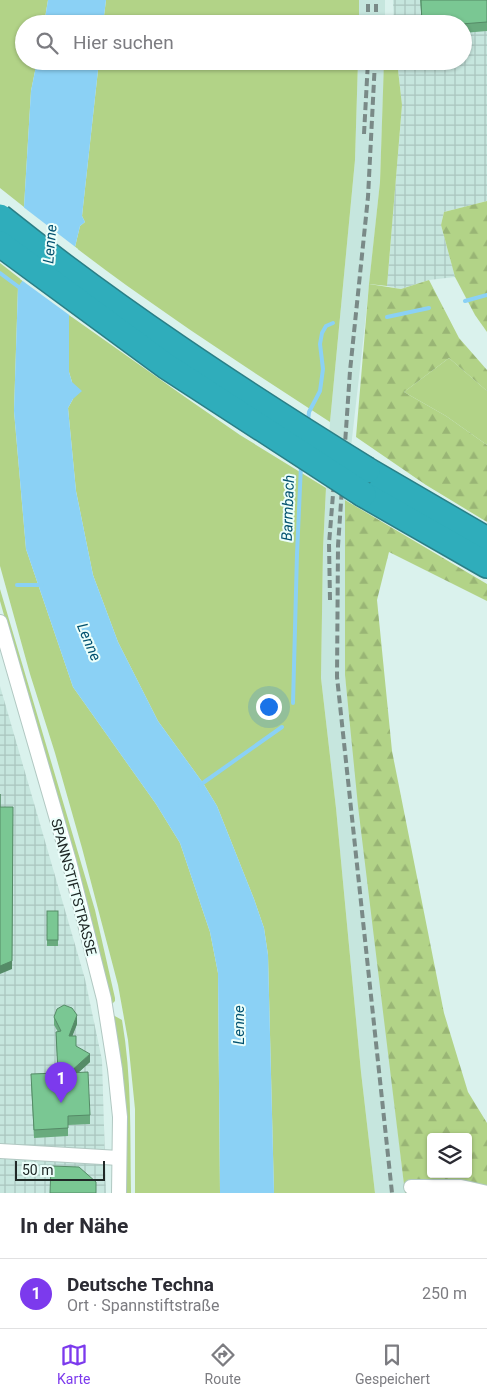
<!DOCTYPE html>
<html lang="de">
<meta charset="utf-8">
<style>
:root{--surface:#fff;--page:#f2f2f3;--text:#2b2b33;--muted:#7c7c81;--line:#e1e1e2;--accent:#7c3aed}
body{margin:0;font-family:Roboto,sans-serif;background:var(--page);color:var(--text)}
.controls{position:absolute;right:15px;bottom:15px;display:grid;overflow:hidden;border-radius:5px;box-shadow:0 1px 4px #0004}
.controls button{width:45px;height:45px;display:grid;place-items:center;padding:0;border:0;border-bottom:1px solid var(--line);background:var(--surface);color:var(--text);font:25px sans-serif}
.scale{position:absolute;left:15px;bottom:12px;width:90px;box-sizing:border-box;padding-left:5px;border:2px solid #202927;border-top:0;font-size:14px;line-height:18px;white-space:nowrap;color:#202927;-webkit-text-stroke:4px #ebfefa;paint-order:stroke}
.you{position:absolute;left:268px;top:706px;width:18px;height:18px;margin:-12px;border:4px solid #fff;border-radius:50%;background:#1a73e8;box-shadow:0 0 0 8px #1a73e833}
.badge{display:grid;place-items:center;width:32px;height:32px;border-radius:50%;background:var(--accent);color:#fff;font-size:16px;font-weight:700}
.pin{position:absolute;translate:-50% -41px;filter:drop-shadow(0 1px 2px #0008)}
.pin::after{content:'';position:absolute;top:26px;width:18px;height:15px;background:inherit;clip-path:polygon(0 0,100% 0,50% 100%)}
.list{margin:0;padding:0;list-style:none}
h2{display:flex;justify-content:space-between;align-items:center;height:65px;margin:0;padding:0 20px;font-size:21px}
h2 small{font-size:16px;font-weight:400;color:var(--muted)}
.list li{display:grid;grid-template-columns:32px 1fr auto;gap:15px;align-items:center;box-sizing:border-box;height:70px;padding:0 20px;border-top:1px solid var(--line)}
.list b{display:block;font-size:19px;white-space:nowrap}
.list p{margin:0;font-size:16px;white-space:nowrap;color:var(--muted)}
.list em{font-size:16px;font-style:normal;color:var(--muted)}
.icon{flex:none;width:28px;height:28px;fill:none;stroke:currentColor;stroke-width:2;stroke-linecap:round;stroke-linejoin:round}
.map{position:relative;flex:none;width:487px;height:1193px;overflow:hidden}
.search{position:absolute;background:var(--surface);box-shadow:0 1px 4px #0004;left:15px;right:15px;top:15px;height:55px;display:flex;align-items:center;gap:12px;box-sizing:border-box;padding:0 18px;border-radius:28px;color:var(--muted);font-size:19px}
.sheet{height:135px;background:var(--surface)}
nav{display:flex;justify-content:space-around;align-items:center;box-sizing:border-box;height:70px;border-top:1px solid var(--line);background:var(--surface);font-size:14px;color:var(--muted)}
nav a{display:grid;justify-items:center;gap:2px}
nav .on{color:var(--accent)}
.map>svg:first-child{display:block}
.built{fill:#c6e6de}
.industrial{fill:url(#industrial-grid)}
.green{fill:#b2d387}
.forest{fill:url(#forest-firs);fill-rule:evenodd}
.water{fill:#8bd1f5}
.pier{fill:#daf2ed}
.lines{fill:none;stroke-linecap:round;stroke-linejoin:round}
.stream{stroke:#8bd1f5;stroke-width:4}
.street-casing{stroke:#b1c8c2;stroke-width:16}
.highway-casing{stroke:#2a7f87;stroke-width:28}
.street{stroke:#fff;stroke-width:14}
.highway{stroke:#2fadbb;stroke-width:25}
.rail{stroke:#7a8a87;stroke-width:4;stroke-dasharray:8 4;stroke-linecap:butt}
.highway-bridge-casing{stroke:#2a7f87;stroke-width:28;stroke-linecap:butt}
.highway-bridge{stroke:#2fadbb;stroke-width:25}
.wall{fill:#69ab7e}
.shaded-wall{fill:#558b67}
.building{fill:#7ac793;stroke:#558b67}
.labels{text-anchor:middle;stroke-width:4;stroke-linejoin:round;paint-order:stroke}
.street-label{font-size:14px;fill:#202927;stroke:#ebfefa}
.water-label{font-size:15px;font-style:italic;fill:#035270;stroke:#ebfefa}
</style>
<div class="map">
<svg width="487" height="1193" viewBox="0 0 487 1193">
<defs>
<pattern id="industrial-grid" width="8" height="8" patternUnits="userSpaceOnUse" patternTransform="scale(1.25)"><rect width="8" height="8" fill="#c6e6de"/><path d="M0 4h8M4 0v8" fill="none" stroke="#aac5be"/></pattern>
<pattern id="forest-firs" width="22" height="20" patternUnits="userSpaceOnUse" patternTransform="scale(1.25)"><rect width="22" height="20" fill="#b2d387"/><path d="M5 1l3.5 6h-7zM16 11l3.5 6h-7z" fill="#99b575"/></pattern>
</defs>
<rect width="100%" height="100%" fill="#daf2ed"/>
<g class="built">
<rect x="359" y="0" width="26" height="24"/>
<path d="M 358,61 L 384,61 L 384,70 L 380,182 L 364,333 L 345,500 L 345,675 L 405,1193 L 375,1193 L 361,1072 L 336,808 L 321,678 L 323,549 L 326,488 L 330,422 L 355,160 Z"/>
</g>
<g class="industrial">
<path d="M 393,0 L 487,0 L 487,201 L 444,212 L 441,225 L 455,277 L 429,280 L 401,289 L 387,286 L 402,105 L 397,61 L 463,61 L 463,24 L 394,24 Z"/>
<path d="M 0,686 L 85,979 L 102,1060 L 106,1193 L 0,1193 Z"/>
</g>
<g class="green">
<path d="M 0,0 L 48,0 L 44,24 L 24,24 L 24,61 L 37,61 L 31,91 L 24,207 L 0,188 Z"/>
<path d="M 106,0 L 359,0 L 359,24 L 103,24 Z"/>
<path d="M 99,61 L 358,61 L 355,160 L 330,422 C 244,366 157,310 75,247 L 80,226 L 85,222 L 82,216 Z"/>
<path d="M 384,61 L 397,61 L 402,105 L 387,286 L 369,284 L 380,182 Z"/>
<path d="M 0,263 L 23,281 L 18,287 L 14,411 L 26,549 L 73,687 L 156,804 L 180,843 L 210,932 L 218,973 L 220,1193 L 135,1193 L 135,1109 L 128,1040 L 118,985 L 82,848 L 55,753 L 30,674 L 0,566 Z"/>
<path d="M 69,315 L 185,397 L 240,435 L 326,488 L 323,549 L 321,678 L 336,808 L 361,1072 L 375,1193 L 274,1193 L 268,955 L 264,928 L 254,899 L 217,806 L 203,783 L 158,721 L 118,642 L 93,575 L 76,491 L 68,408 L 73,399 L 72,382 L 69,372 Z"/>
<path d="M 449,358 L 487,391 L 487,445 L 446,416 L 404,392 Z"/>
<path d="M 0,589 L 95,910 L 115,998 L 115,1001 L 111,1005 L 92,925 L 0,601 Z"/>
<path d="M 113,1015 L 122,1020 C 132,1077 130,1135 131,1193 L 126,1193 Z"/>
</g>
<g class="forest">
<path d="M 487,201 L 487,332 L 475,315 L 455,277 L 441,225 L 444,212 Z"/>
<path d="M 429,280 L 459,338 L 487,370 L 487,391 L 449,358 L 404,392 L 446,416 L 487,445 L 487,522 L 426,485 L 356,437 L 369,284 L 401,289 Z"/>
<path d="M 345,500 L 487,584 L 487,601 L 389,552 L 377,600 L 392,751 L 444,1013 L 468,1092 L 487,1123 L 487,1193 L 405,1193 L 358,806 L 345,675 ZM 431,1137 L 468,1137 L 468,1174 L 431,1174 Z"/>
</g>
<g class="water">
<path d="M 48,0 L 106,0 L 103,24 L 44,24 Z"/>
<path d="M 37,61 L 99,61 L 82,216 L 85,222 L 80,226 L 75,247 L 69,315 L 69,372 L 72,382 L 82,391 L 73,399 L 68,408 L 76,491 L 93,575 L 118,642 L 158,721 L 203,783 L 217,806 L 254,899 L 264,928 L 268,955 L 274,1193 L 220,1193 L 218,973 L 210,932 L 180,843 L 156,804 L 73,687 L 26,549 L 14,411 L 18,287 L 23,280 L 24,207 L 31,91 Z"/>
</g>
<path class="pier" d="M 22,206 L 78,249 L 72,317 L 20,279 Z"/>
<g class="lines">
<g class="stream">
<path d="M 0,273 L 20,288"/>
<path d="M 465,301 L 487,295"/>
<path d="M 387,317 L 429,308"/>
<path d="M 308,421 L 309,412 L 320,391 L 323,369 L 320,344 L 322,333 L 326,326 L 333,323"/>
<path d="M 17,585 L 42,585"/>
<path d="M 293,703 L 297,554 L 301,465"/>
<path d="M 200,785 L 282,727"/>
</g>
<g class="street-casing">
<g id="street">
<path d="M 0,622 L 69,861 L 104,999 L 115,1069 L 120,1117 L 119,1193"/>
<path d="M 0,1151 L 119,1158"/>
<path d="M 411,1187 L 461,1187 L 487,1193"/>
</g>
</g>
<g class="highway-casing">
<g id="highway">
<path d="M 367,470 L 487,540"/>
<path d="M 363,494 L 487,565"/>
</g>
</g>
<use href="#street" class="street"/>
<use href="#highway" class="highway"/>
<g class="rail">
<path d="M 368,24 L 368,0"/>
<path d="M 376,24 L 376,0"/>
<path d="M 375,61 L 368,197 L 350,371 L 338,546 L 337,677 L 392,1193"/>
<path d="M 364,134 L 368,61"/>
<path d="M 330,600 L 329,544 L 337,445"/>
</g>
<g class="highway-bridge-casing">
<g id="highway-bridge">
<path d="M 0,217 C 116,310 241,392 367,470"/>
<path d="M 0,244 L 166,366 L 363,494"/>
</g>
</g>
<use href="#highway-bridge" class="highway-bridge"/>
</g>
<g class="wall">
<path d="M 420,0 L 487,0 L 487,31 L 463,33 L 463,24 L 422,24 Z"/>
<rect x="47" y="911" width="11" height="35"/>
<path d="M 54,1017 L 77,1024 L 72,1036 L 76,1046 L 90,1062 L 79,1072 L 90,1115 L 90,1124 L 68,1125 L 68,1136 L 34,1138 L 31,1083 L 58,1073 L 56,1040 L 56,1032 L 58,1032 L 54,1025 Z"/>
</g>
<g class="shaded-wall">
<path d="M 13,816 L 12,969 L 0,974 L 0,966 Z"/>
<path d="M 77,1015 L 77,1024 L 69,1045 L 69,1036 Z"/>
<path d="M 90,1054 L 90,1062 L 69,1081 L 69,1073 Z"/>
</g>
<g class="building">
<path d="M 421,0 L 487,0 L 487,22 L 461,24 L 422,24 Z"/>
<path d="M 0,794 L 0,807 L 13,807 L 12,961 L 0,966 Z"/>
<rect x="47" y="911" width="11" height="29"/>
<path d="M 64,1005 L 72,1008 L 77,1015 L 69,1036 L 76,1036 L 76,1046 L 90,1054 L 69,1073 L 88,1072 L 90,1115 L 68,1116 L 68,1128 L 34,1130 L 31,1074 L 58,1073 L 56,1032 L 61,1031 L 54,1017 L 57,1009 Z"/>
<path d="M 51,1166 L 79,1167 L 96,1182 L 96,1193 L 50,1193 Z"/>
</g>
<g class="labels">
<g class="street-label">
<text transform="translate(74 887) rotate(75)" y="5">SPANNSTIFTSTRASSE</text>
</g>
<g class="water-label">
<text transform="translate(50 244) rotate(-85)" y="5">Lenne</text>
<text transform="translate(288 508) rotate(-88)" y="5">Barmbach</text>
<text transform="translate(89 642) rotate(67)" y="5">Lenne</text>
<text transform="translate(239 1025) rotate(-90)" y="5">Lenne</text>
</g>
</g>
</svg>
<div class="controls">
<button><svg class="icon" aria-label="layers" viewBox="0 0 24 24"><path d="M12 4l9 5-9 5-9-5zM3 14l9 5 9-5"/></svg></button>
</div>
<div class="scale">50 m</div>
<div class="you"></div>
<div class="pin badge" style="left:61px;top:1103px">1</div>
<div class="search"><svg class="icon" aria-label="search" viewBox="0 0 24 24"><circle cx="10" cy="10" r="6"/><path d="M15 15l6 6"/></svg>Hier suchen</div>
</div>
<section class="sheet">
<h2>In der Nähe<small></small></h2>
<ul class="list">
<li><span class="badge">1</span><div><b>Deutsche Techna</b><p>Ort · Spannstiftstraße</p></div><em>250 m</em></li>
</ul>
</section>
<nav>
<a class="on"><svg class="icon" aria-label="map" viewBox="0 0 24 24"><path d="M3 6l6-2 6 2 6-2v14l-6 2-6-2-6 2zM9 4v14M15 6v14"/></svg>Karte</a>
<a><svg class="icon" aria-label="directions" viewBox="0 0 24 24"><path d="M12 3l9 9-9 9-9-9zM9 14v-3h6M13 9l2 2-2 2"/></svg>Route</a>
<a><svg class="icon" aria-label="saved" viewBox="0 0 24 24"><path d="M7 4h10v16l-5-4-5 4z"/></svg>Gespeichert</a>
</nav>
